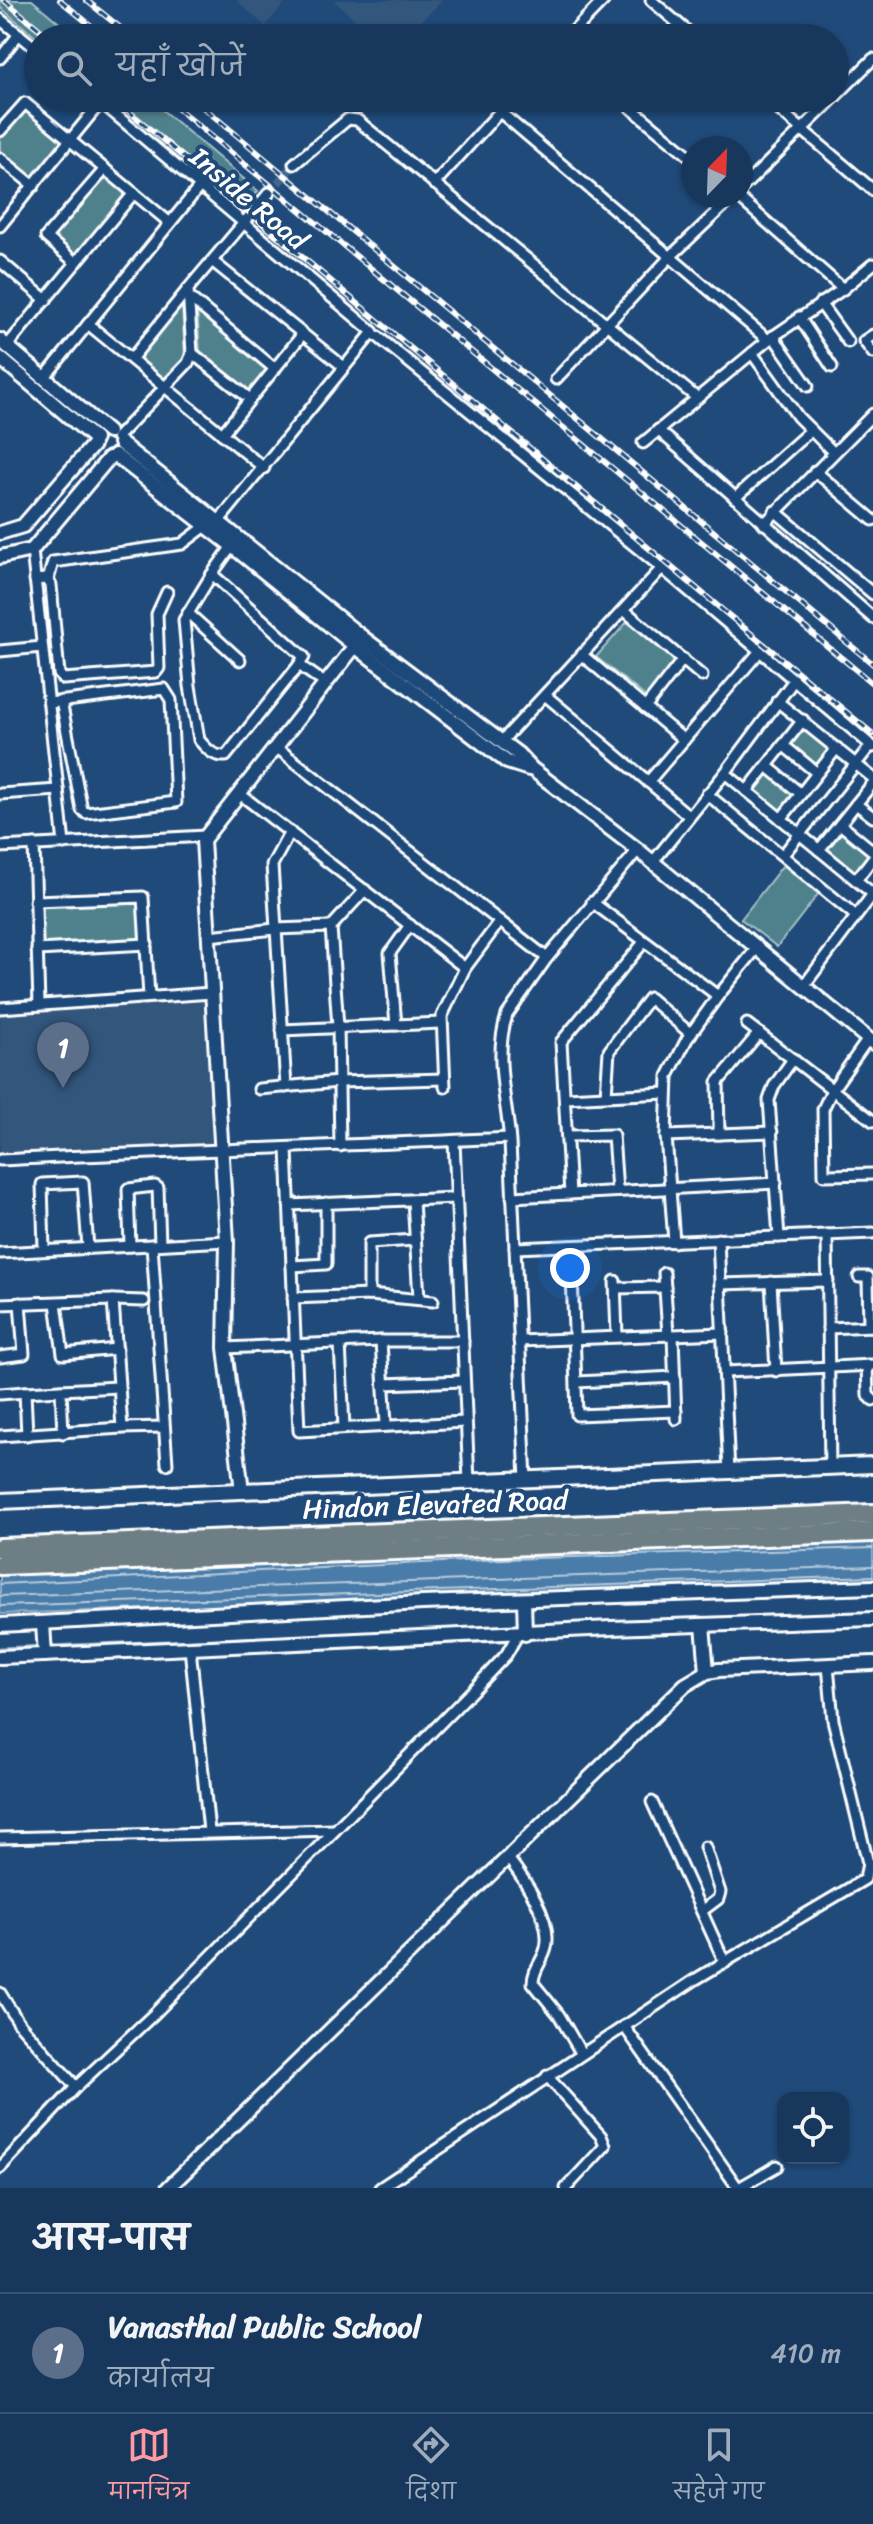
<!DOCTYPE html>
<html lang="hi">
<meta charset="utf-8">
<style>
:root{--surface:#17385c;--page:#244365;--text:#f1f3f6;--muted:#9eacbb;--line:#365272;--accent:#ff9aa2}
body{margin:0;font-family:Sriracha,"Playpen Sans Deva",sans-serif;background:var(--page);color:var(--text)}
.controls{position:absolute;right:24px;bottom:24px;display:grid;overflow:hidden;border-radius:16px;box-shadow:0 2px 6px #0004}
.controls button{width:72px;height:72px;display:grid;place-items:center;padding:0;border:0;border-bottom:2px solid var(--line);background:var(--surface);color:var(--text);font:40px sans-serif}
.compass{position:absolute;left:681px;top:136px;width:72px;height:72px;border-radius:50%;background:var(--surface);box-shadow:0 2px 6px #0004;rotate:23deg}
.you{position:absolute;left:570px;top:1268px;width:28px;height:28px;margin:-20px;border:6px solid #fff;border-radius:50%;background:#1a73e8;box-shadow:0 0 0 12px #1a73e833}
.badge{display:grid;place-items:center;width:52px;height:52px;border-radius:50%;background:var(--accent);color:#fff;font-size:26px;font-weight:700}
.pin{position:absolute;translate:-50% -66px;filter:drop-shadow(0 2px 4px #0008)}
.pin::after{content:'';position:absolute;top:42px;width:28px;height:24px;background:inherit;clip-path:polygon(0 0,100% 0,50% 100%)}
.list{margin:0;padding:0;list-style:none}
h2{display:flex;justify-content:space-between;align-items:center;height:104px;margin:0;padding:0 32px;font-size:34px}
h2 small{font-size:26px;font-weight:400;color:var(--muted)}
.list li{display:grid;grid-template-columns:52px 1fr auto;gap:24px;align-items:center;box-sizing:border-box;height:120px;padding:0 32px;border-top:2px solid var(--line)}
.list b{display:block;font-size:30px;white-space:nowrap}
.list p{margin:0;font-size:26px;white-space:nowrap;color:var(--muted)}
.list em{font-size:26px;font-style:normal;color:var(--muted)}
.icon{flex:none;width:44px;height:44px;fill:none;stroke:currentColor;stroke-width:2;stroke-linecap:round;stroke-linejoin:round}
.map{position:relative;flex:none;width:873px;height:2188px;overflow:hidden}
.search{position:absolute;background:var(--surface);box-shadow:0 2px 6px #0004;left:24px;right:24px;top:24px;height:88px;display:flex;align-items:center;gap:20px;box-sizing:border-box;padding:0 28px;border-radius:44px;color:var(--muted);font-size:30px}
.sheet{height:224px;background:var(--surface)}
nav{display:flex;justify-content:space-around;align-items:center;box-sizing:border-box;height:112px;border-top:2px solid var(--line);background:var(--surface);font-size:22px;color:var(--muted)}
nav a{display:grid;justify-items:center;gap:4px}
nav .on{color:var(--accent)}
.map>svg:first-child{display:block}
.built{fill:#33567c}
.green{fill:#4f818d;stroke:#a7c0c6;stroke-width:2}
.water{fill:#4a7ca8;stroke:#92b0cb;stroke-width:2}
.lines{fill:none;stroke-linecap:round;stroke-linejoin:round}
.shore{stroke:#b7cbdc;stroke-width:2}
.stream{stroke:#92b0cb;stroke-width:3}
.minor-tunnel{stroke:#41658e;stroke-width:9;stroke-dasharray:9 4.5;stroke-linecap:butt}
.minor-casing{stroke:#fff;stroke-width:15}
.tertiary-casing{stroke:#fff;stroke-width:18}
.secondary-casing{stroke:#fff;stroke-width:20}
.motorway-casing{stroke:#fff;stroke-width:24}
.minor{stroke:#1f4a7a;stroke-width:9}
.tertiary{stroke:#1f4a7a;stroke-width:12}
.secondary{stroke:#1f4a7a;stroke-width:14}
.motorway{stroke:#6d7e84;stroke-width:18}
.rail-casing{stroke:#fff;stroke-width:6}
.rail{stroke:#1f4a7a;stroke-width:3;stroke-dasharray:9;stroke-linecap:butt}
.labels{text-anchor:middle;stroke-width:8;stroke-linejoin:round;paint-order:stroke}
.street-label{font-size:28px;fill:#fff;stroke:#1f4a7a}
</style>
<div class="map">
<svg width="873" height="2188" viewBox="0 0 873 2188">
<rect width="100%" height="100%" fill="#1f4a7a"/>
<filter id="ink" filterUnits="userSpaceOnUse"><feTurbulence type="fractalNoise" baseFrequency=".0125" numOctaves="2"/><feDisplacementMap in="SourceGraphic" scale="16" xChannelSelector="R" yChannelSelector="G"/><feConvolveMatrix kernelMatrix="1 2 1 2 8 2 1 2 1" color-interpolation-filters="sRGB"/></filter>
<g filter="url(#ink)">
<g class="built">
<path d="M 236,0 L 288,0 L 265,26 Z"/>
<path d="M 333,0 L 443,0 L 404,38 L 376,38 Z"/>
<path d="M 203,1002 L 213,1155 L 0,1166 L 0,1013 Z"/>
</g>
<g class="green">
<path d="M 0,0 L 32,0 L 77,38 L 38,39 L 0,7 Z"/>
<path d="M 110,98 L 148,98 L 258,191 L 244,208 Z"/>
<path d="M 25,106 L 65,140 L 33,179 L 0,151 L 0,137 Z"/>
<path d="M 108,173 L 129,191 L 73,257 L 52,239 Z"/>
<path d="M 182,304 L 185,358 L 165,381 L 137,359 Z"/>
<path d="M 197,308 L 268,368 L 248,393 L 200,353 Z"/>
<path d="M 627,622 L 675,661 L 646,697 L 596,657 Z"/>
<path d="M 803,724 L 833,749 L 817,769 L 787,744 Z"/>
<path d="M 767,770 L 797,794 L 781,814 L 751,790 Z"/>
<path d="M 841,829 L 871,854 L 855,874 L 825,849 Z"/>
<path d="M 783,865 L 819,893 L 777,947 L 741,919 Z"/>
<path d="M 140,902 L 142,941 L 42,945 L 40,906 Z"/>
</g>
<path class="water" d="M 873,1530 L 873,1583 L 0,1614 L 0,1566 Z"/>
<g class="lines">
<g class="shore">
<path d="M 0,1584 L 504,1559 L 873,1548"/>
<path d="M 0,1596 L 873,1566"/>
<path d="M 0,1606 L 873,1576"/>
</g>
<g class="stream">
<path d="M 49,1646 L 414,1631"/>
<path d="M 0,1648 L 42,1646"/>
</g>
<path class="minor-tunnel" d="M 269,193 L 294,164"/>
<g class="minor-casing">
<g id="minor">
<path d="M 651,0 L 695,38"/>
<path d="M 0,19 L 38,50"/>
<path d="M 567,38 L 604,0"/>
<path d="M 0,58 L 19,34"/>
<path d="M 835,97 L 873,59"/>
<path d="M 96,98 L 373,332 L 219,521"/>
<path d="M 619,98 L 693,159"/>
<path d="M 765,98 L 873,190"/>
<path d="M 500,112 L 768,340"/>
<path d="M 0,131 L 25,103 L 170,223"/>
<path d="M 0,158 L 34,186"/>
<path d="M 294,164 L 348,119 L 357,120 L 697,398"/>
<path d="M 434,184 L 512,98"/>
<path d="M 741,189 L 834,98"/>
<path d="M 737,196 L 843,289"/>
<path d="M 0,226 L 101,102"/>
<path d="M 0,261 L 46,300"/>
<path d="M 212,261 L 344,367"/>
<path d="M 76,263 L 46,237 L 105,169"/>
<path d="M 189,297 L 275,369"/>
<path d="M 820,303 L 848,342"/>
<path d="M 799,317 L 832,367"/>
<path d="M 88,324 L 264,468"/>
<path d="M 873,335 L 864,341 L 873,353"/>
<path d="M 377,336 L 662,568 L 873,747"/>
<path d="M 773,336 L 808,386"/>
<path d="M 7,346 L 134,193"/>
<path d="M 192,353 L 250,399"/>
<path d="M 752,353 L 798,417 L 833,452"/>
<path d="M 132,358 L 188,289"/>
<path d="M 45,377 L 201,185"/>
<path d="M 556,379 L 669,258 L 734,196"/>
<path d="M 658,430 L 873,618"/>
<path d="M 222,434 L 302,335"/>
<path d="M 117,437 L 188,363 L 192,353 L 188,289 L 269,193"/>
<path d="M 643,443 L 768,340 L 843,289 L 873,264"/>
<path d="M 815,471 L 873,520"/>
<path d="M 735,498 L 811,430"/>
<path d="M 775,511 L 873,594"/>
<path d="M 764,524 L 873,414"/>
<path d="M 232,546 L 212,574 L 304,657 L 299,665 L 326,684"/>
<path d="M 32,550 L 64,844"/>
<path d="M 212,574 L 184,620 L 190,686 L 199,740 C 207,749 213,757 226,756 L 299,665"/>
<path d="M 35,580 L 46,579 L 51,585 L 59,674 L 63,679 L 156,672 L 159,668 L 157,614 L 167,592"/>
<path d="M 48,580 L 53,562 L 182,544 L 206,526"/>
<path d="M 624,610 L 702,676"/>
<path d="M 188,613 L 240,660"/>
<path d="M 0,651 L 42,647"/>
<path d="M 582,655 L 684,740"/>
<path d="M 545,695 L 689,816"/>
<path d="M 777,701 L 873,778"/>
<path d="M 49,703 L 164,689 L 171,700 L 176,802 L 86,813 L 82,810 L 61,701"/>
<path d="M 645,708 L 683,659"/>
<path d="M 501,742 L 662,568"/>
<path d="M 783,745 L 817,773"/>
<path d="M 276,747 L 547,958"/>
<path d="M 767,766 L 801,794"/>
<path d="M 725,773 L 873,894 L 803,987"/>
<path d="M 648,782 L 760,651"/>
<path d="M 747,791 L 803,720"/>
<path d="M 0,794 L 58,790"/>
<path d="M 240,794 L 465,968"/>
<path d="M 707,794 L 856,916"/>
<path d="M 856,804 L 873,817"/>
<path d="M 781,819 L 837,748"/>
<path d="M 840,824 L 873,851"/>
<path d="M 34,845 L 39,1005"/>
<path d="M 0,847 L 206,836"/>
<path d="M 819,850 L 873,783"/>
<path d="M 783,855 L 871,745"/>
<path d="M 652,863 L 725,773 L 794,680"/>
<path d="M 856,880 L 873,858"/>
<path d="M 35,901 L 143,897 L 149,997"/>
<path d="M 592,902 L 718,996"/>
<path d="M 209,936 L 275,929 L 331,927"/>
<path d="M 37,950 L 147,944"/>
<path d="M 0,1008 L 212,993"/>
<path d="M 747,1024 L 873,1121"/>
<path d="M 396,1025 L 390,953 L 410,925"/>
<path d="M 282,1030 L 441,1023"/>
<path d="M 868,1039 L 832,1090 L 823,1109 L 824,1175 L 873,1174"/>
<path d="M 286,1087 L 272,865 L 290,832"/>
<path d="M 445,1087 L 442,1016 L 465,968 L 500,921"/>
<path d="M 259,1089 L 339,1082 L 444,1079"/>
<path d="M 606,1095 L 609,1051 L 649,998 L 691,1034"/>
<path d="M 565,1098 L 666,1093"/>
<path d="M 719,1134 L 718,1082 L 759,1033"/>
<path d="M 568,1136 L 613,1135 L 617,1191"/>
<path d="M 666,1136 L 772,1132"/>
<path d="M 454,1141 L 469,1482"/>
<path d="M 340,1146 L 338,1027 L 331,927 L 365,890"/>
<path d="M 287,1149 L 299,1431 L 465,1422"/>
<path d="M 0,1160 C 170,1151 339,1146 509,1138"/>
<path d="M 570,1194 L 561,1042 L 644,942"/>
<path d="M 512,1197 L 776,1183"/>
<path d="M 413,1200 L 419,1298"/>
<path d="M 289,1205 L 456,1198"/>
<path d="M 827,1235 L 830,1468"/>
<path d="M 779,1237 L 769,1100 L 774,1086 L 793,1059"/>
<path d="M 718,1239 L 729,1472"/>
<path d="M 674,1242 L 666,1136 L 668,1076 L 687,1039 L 718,996 L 756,949"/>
<path d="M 152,1245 L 167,1464"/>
<path d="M 130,1246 L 128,1189 L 155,1186 L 158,1188 L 160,1244"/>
<path d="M 571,1246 L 577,1415 L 676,1411"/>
<path d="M 515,1248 L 873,1233"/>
<path d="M 44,1249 L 42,1184 L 83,1182 L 88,1248"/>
<path d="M 0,1253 L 227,1241"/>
<path d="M 292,1266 L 326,1264 L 326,1203"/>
<path d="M 664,1273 L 668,1335"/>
<path d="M 859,1277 L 868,1277 L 869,1326"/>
<path d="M 615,1281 L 617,1336"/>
<path d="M 771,1282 L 776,1371"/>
<path d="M 720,1284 L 828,1281"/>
<path d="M 616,1288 L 665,1287"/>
<path d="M 369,1295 L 369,1243 L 415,1240"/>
<path d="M 293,1298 L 369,1295 L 433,1301"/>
<path d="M 56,1303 L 63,1354 L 117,1349"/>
<path d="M 0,1304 L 113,1300 L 144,1301"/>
<path d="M 828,1328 L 873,1326"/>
<path d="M 673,1335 L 676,1419"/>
<path d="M 381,1341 L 386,1424"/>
<path d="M 519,1341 L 723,1333"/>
<path d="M 340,1343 L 344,1428"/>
<path d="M 225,1348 L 381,1341 L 463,1341"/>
<path d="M 0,1357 L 24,1354 L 20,1303"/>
<path d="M 867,1365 L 868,1395 L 873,1400"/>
<path d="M 725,1372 L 873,1365"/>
<path d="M 577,1382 L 675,1377"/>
<path d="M 384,1384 L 463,1381"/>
<path d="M 25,1392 L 61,1390"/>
<path d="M 0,1394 L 25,1392 L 27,1435"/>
<path d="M 122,1428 L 164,1427"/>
<path d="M 63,1433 L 61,1390 L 118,1387"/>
<path d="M 0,1436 L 122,1428 L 113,1300"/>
<path d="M 526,1480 C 520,1367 516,1255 510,1142 C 507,1100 493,1057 507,1015 L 547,958 L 638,850"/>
<path d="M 190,1648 L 209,1831"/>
<path d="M 652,1802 L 725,1963"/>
<path d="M 0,1838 L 335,1830"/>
<path d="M 508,1858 C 524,1879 553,1919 546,1948 C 543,1961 533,1969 533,1983 L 559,2015 L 581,2053"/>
<path d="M 702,1911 L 718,1899 L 720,1892 L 705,1847"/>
<path d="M 0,1993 L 19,2023 L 76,2087"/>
<path d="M 624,2026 L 738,2188"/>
<path d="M 547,2076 L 601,2136 L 605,2146 L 566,2188"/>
<path d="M 0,2168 L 76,2087 L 155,2013 L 471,1692 L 506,1655 L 518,1634"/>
<path d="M 380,2188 L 696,1979 L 865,1879 L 868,1863 L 833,1720 L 828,1665"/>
<path d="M 739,2188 L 777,2166"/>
</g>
</g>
<g class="tertiary-casing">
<g id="tertiary">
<path d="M 0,340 L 108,432"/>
<path d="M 0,358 L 95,439"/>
<path d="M 120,443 L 362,637 L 518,754 L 532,769 L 638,850 L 873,1043"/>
<path d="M 115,455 L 232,546 L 355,646 L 507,762 L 529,769"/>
<path d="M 0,533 L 23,526 L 93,445"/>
<path d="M 0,557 L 32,550 L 109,458"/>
<path d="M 242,1491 L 225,1348 L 227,1241 L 203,840 L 362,637"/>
<path d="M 524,1600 L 525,1634"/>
<path d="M 43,1624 L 45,1655"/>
<path d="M 0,1625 L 423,1603 L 873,1587"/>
<path d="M 703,1625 L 707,1672"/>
<path d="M 0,1657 L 611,1628 L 873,1619"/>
<path d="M 168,2188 L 685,1685 L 707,1672 L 719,1670 L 873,1663"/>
</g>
</g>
<g class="secondary-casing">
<path id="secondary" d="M 0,1501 L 873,1465"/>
</g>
<g class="motorway-casing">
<g id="motorway">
<path d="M 0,1548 L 873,1514"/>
<path d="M 0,1565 L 873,1532"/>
</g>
</g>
<use href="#minor" class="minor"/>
<use href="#tertiary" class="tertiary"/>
<use href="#secondary" class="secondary"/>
<use href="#motorway" class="motorway"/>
<g class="rail-casing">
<g id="rail">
<path d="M 4,0 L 50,38"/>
<path d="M 60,0 L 106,38"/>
<path d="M 86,0 L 133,38"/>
<path d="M 113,98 L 726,613 L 873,734"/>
<path d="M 165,98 L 873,684"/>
<path d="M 192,98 L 873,664"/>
</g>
</g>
<use href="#rail" class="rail"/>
</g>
</g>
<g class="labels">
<g class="street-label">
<text transform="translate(249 198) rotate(40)" y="10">Inside Road</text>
<text transform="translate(435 1504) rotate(-2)" y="10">Hindon Elevated Road</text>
</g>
</g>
</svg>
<div class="controls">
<button><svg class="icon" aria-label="locate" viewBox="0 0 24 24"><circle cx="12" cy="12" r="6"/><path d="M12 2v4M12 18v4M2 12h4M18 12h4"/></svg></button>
</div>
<svg class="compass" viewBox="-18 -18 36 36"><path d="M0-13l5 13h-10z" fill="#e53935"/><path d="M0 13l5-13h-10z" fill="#9eacbb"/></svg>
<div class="you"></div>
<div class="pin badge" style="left:63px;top:1088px;background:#5c6f8a">1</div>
<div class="search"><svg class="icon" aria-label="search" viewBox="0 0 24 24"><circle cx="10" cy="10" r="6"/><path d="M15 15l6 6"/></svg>यहाँ खोजें</div>
</div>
<section class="sheet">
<h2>आस-पास<small></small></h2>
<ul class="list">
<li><span class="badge" style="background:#5c6f8a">1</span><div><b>Vanasthal Public School</b><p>कार्यालय</p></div><em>410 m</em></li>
</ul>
</section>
<nav>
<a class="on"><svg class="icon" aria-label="map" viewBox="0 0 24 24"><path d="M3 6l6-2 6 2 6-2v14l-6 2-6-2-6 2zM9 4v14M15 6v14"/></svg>मानचित्र</a>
<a><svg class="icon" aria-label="directions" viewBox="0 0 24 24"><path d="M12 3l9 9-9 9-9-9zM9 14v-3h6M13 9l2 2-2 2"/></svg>दिशा</a>
<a><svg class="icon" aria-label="saved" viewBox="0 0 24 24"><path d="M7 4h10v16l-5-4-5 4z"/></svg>सहेजे गए</a>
</nav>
